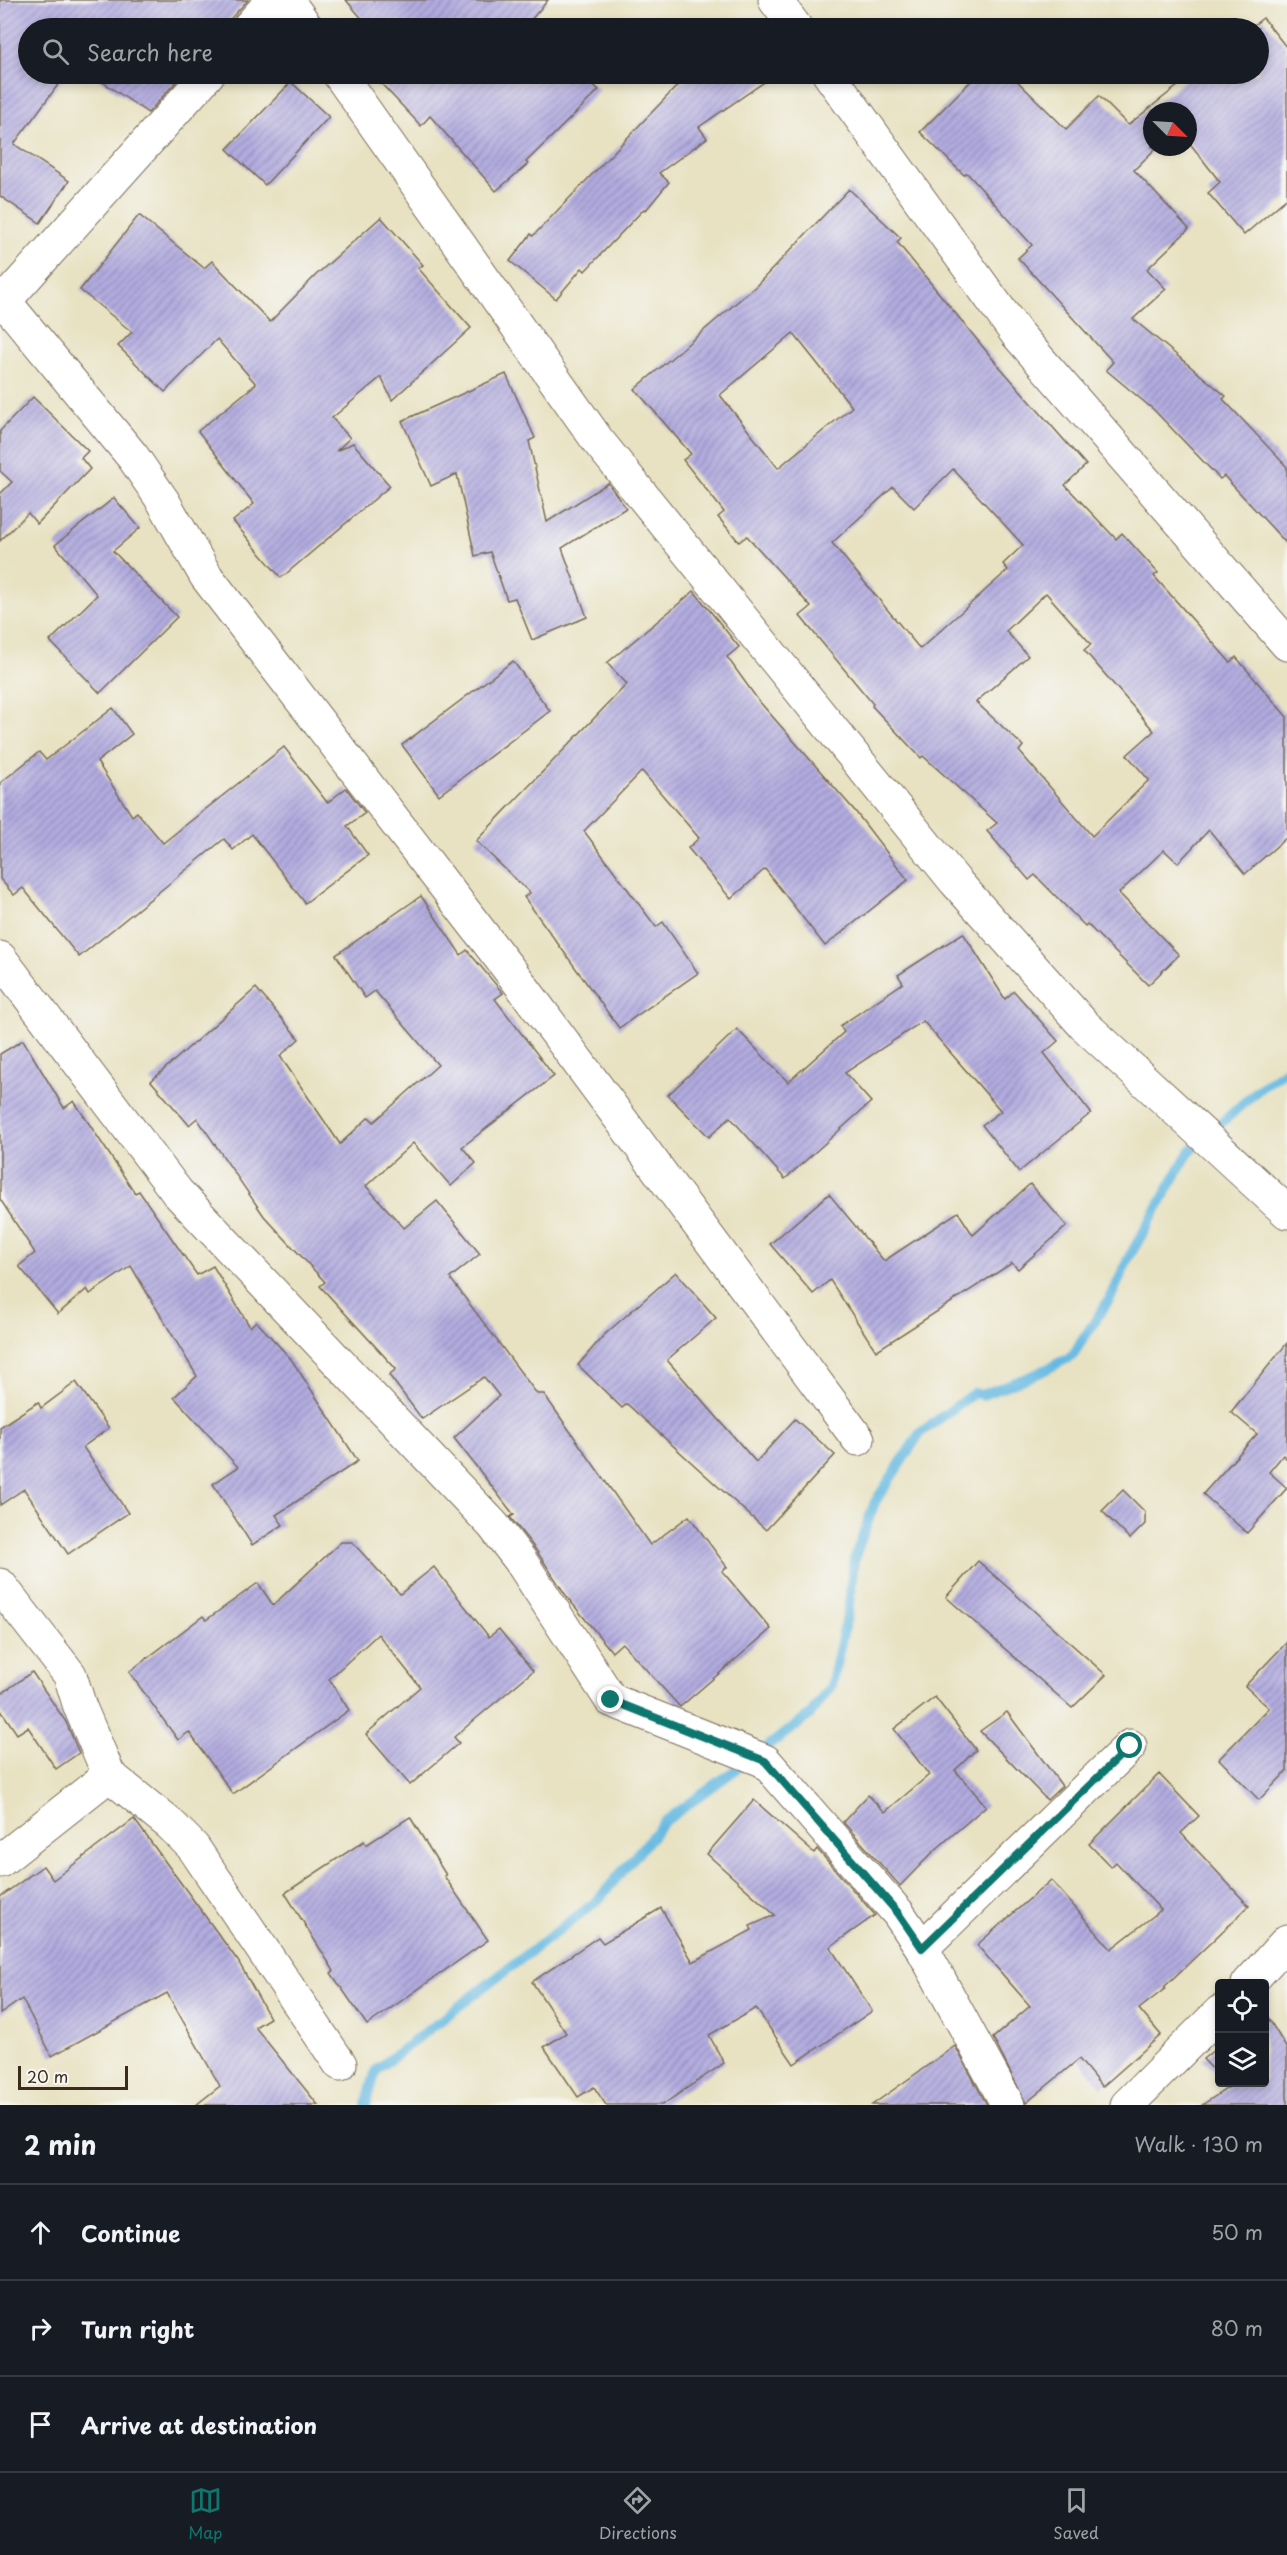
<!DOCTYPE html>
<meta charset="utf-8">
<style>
:root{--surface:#171b24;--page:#242831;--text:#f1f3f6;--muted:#9ea1a6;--line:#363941;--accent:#0f766e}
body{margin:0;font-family:"Playpen Sans",sans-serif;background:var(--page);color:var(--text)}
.controls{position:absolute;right:18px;bottom:18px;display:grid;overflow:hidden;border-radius:6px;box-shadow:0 3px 9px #0003}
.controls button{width:54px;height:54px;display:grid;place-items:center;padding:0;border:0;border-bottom:2px solid var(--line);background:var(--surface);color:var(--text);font:30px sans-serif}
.compass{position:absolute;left:1143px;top:102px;width:54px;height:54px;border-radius:50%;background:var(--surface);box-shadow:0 3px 9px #0003;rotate:114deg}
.scale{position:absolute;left:18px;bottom:15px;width:110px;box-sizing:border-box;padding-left:6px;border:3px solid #3b2a1e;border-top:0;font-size:16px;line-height:21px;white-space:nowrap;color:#3b2a1e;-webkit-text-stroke:4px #f6f6f2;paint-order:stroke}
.stop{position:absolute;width:18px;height:18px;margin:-14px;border:4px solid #0f766e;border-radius:50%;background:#fff}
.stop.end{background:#0f766e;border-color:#fff;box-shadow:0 2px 6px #0008}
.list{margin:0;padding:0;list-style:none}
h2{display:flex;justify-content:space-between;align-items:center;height:78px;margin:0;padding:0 24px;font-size:26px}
h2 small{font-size:20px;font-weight:400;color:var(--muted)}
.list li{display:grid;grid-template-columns:39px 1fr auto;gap:18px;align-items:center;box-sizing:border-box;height:96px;padding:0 24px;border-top:2px solid var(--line)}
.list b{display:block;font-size:22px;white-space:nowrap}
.list em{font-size:20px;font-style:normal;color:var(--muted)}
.icon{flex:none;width:33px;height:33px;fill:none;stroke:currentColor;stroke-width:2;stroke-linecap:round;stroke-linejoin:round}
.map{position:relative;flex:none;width:1287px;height:2105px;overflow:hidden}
.search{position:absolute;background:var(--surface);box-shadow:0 3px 9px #0003;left:18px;right:18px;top:18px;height:66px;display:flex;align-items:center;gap:15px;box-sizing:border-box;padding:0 21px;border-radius:33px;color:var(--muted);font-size:22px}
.sheet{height:366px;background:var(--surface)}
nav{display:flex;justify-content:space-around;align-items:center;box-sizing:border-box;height:84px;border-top:2px solid var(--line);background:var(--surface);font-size:16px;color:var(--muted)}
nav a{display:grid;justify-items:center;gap:3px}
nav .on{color:var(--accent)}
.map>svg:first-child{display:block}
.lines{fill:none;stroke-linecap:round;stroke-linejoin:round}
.stream{stroke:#65b9e1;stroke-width:10}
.building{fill:url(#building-hatch);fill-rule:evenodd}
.street-casing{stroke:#786a57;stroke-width:35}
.street{stroke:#fff;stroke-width:33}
.route{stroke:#0f766e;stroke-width:8}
</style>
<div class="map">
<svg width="1287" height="2105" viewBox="0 0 1287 2105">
<defs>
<pattern id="building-hatch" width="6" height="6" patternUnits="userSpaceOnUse" patternTransform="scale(1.5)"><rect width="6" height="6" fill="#b2ace0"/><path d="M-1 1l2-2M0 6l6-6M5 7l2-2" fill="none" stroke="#928cb5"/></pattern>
</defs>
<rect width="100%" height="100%" fill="#f6f6f2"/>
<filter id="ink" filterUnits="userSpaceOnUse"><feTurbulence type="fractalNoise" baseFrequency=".0167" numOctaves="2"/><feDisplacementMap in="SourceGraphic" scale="12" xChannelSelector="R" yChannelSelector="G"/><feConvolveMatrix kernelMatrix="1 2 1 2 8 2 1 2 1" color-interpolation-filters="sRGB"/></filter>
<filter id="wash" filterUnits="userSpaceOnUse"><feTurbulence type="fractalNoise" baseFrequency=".008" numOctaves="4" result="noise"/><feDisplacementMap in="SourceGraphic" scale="24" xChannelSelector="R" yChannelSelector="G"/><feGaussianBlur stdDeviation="1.35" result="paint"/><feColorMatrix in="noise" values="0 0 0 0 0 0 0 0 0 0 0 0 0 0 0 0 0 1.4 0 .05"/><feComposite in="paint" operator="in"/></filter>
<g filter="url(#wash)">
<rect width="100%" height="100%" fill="#e8e2c2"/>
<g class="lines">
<path class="stream" d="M 366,2105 L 376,2070 L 598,1900 L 664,1822 L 809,1716 L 831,1686 L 848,1612 L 854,1559 L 875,1502 L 920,1433 L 974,1393 L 982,1395 L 1039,1373 L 1072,1356 L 1112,1295 L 1128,1259 L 1189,1152 L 1259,1089 L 1287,1069"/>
</g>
<g id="blocks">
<g class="building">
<path d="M 0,0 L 248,0 L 222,28 L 28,28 L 28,74 L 66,74 L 14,144 L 69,181 L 40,223 L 0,196 Z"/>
<path d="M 346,0 L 548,0 L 524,28 L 370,28 Z"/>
<path d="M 1263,18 L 1287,48 L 1287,198 L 1244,235 L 1208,193 L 1220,182 L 1188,141 L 1188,111 L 1152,111 L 1152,147 L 1157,147 L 1134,170 L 1189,229 L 1147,269 L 1166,289 L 1133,319 L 1226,396 L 1223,399 L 1287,467 L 1287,544 L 1224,476 L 1220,479 L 1154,410 L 1106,370 L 1113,362 L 1018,258 L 1032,245 L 967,173 L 964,175 L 920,132 L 978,74 L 1010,74 L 1066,129 L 1099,96 L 1128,125 L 1193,74 L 1258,74 L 1258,28 L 1250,28 Z"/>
<path d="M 91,74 L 183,74 L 148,113 Z"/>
<path d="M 381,74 L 582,74 L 599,90 L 526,162 L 528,164 L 496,191 L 430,116 L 421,126 L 376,78 Z"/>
<path d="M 693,74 L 776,74 L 699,127 L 707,138 L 659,173 L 669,182 L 646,210 L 644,209 L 585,271 L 582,268 L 556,299 L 510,261 L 531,234 L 533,236 L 678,85 Z"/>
<path d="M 291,82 L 329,117 L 265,185 L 227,149 Z"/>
<path d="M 849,189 L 901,238 L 897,242 L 992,358 L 1086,465 L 1065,485 L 1116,539 L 1122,533 L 1158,573 L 1154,576 L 1230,662 L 1236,657 L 1287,717 L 1287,837 L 1245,874 L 1209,830 L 1178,863 L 1164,850 L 1119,893 L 1179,955 L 1148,985 L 1087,924 L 1085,926 L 1035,875 L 1029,880 L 987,831 L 997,823 L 923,756 L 921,758 L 872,706 L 873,704 L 800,616 L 811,607 L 747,536 L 739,542 L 718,517 L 724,512 L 683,460 L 691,454 L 635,389 L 756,286 ZM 793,333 L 852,407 L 778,468 L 720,395 ZM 953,469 L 1023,545 L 1003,564 L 1008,570 L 920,649 L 832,543 L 893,487 L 914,508 ZM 1046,593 L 1091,644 L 1084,650 L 1154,731 L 1127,755 L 1149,780 L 1092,836 L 1019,751 L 1023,746 L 976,702 L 1028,656 L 1006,631 Z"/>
<path d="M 139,215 L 204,268 L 212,261 L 270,322 L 316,275 L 381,217 L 423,265 L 418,268 L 471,328 L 392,400 L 381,377 L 332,418 L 350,438 L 336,451 L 353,443 L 390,486 L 281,578 L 233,521 L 254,504 L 198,431 L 256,384 L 217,339 L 165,392 L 118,346 L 132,332 L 80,290 Z"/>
<path d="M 506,374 L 535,438 L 529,441 L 547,522 L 608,483 L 626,508 L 562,548 L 587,617 L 532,640 L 515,598 L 507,600 L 490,552 L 475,556 L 457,474 L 431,486 L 402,421 Z"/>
<path d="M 33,397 L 88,451 L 81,458 L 90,469 L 37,524 L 28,513 L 0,541 L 0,494 L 12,482 L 0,471 L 0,431 Z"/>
<path d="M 114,498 L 140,528 L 113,551 L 177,617 L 100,693 L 50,641 L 97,595 L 55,545 Z"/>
<path d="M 694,591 L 739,647 L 727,657 L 758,700 L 855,811 L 908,880 L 825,946 L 765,869 L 731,899 L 688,848 L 699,838 L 642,771 L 584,831 L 656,927 L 663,922 L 698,973 L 619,1028 L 524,897 L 530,893 L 476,841 L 627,684 L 607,663 Z"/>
<path d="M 513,661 L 550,711 L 439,795 L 402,745 Z"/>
<path d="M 113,708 L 132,734 L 97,762 L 132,816 L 137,812 L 163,843 L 284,747 L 326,801 L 328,802 L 346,788 L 365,813 L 347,826 L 368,855 L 305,903 L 252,834 L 233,850 L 224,839 L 79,957 L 23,888 L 14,895 L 0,879 L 0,783 L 39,752 L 46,760 Z"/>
<path d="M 421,896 L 461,955 L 467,950 L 503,993 L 495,999 L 554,1076 L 462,1147 L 476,1163 L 451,1186 L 413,1143 L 366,1186 L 404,1228 L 437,1201 L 480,1254 L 450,1278 L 537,1394 L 544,1394 L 553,1407 L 650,1545 L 689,1516 L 727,1567 L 722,1571 L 771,1629 L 680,1707 L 622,1643 L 612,1652 L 567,1597 L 536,1550 L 510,1517 L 514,1515 L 454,1438 L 499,1396 L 484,1377 L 422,1419 L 389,1375 L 396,1369 L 320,1286 L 325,1282 L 264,1216 L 197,1118 L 189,1125 L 151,1081 L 256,988 L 299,1039 L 280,1056 L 340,1144 L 369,1117 L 374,1122 L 438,1065 L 375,991 L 365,998 L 336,955 Z"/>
<path d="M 963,933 L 1005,999 L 1014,991 L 1058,1041 L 1044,1053 L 1091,1113 L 1019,1172 L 982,1125 L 1001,1111 L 923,1021 L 845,1073 L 871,1102 L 785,1179 L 730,1117 L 709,1137 L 668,1095 L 737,1029 L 788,1082 L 844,1032 L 840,1026 L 903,983 L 898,975 Z"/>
<path d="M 23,1040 L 64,1108 L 74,1101 L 135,1193 L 139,1191 L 197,1275 L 213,1266 L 250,1327 L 256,1321 L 291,1359 L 358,1461 L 276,1515 L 283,1525 L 252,1545 L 213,1484 L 238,1467 L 174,1397 L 197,1376 L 131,1266 L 90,1294 L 87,1289 L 58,1314 L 19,1266 L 35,1253 L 0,1199 L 0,1054 Z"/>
<path d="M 1030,1184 L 1067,1226 L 1018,1269 L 1012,1263 L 876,1351 L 830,1280 L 813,1294 L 770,1244 L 829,1194 L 884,1261 L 958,1212 L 973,1235 Z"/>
<path d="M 676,1272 L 716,1318 L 667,1360 L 756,1462 L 795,1419 L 835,1455 L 766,1530 L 627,1404 L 622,1408 L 578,1365 L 603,1336 Z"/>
<path d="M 1287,1343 L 1287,1459 L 1283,1455 L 1269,1472 L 1287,1488 L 1247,1533 L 1203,1494 L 1257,1434 L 1231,1412 Z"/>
<path d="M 76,1382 L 109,1428 L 83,1447 L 128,1513 L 68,1554 L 24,1489 L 0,1505 L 0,1427 L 38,1402 L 41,1408 Z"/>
<path d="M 1123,1490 L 1145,1512 L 1145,1524 L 1130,1539 L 1102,1511 Z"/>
<path d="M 341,1542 L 352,1542 L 400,1594 L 434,1567 L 489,1637 L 499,1629 L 533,1671 L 454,1737 L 459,1743 L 410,1785 L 366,1734 L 420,1687 L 378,1634 L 329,1679 L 349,1710 L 233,1794 L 189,1732 L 178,1740 L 129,1672 L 203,1616 L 206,1620 L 258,1583 L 273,1605 Z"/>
<path d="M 978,1561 L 1106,1675 L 1072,1708 L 946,1597 Z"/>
<path d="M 1287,1642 L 1287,1771 L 1259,1800 L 1219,1759 L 1269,1708 L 1245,1686 Z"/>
<path d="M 32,1672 L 66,1722 L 79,1753 L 56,1769 L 28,1727 L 17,1734 L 0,1709 L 0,1695 Z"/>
<path d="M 935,1697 L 976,1750 L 955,1770 L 986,1806 L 934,1851 L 900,1886 L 843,1822 L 868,1795 L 885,1812 L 929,1775 L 894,1729 Z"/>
<path d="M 1007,1712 L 1062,1786 L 1047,1800 L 980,1731 Z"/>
<path d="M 1159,1774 L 1199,1816 L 1181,1833 L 1249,1906 L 1164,1987 L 1166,1988 L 1139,2009 L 1161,2035 L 1102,2087 L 1079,2059 L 1026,2103 L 993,2038 L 1030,2006 L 977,1945 L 1051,1880 L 1111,1949 L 1161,1910 L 1116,1862 L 1111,1867 L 1089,1844 Z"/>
<path d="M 754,1800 L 814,1853 L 817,1849 L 875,1915 L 830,1947 L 872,2011 L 794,2064 L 756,2008 L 709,2035 L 724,2063 L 662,2105 L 606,2105 L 594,2087 L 578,2097 L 544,2047 L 566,2033 L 532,1982 L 598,1937 L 603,1943 L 661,1908 L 693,1962 L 752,1930 L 750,1926 L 775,1915 L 707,1854 Z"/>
<path d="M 410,1817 L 446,1875 L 444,1876 L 488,1940 L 367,2025 L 331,1973 L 334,1971 L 285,1893 L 364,1841 L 366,1845 Z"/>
<path d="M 134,1819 L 238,1961 L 270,2018 L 255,2027 L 318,2105 L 196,2105 L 220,2086 L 167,1993 L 52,2056 L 22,1999 L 0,2014 L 0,1897 L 43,1866 L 53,1880 Z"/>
<path d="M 1264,2011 L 1287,2049 L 1287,2105 L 1202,2105 L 1229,2087 L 1225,2082 L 1264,2082 Z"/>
<path d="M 1220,2045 L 1220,2077 L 1203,2059 Z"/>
<path d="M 955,2046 L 987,2105 L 872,2105 Z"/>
</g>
</g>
</g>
<g filter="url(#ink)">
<use href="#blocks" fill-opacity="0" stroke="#786a57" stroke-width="1.5"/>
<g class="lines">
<g class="street-casing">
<g id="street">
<path d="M 287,0 L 307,28"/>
<path d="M 775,0 L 796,28"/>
<path d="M 248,28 L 273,0"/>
<path d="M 339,74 L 598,441 L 955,881 L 1084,1025 L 1287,1212"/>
<path d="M 829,74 L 1017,334 L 1287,644"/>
<path d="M 0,296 L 133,457 L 163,501 L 206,576 L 518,981 L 858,1439"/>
<path d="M 0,306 L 208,74"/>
<path d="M 0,958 L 177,1192 L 493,1525 L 520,1560 L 611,1700 L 765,1761 L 898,1913 L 922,1948 L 1008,2105"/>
<path d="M 0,1585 L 70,1675 L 80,1707 L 109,1775 L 171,1825 L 193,1847 L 340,2064"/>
<path d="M 0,1861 L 109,1775"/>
<path d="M 922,1948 L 1130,1746"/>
<path d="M 1248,1984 L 1287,1941"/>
<path d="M 1127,2105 L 1220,2012"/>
</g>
</g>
<use href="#street" class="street"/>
</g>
</g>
<g class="lines" filter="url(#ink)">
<path class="route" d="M 611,1700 L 765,1761 L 898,1913 L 922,1948 L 1130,1746"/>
</g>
</svg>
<div class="controls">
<button><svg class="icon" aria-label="locate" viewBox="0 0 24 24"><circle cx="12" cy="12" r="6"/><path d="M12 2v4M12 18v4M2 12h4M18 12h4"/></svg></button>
<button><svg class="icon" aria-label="layers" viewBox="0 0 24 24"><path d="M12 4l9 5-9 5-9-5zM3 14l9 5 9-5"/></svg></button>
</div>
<svg class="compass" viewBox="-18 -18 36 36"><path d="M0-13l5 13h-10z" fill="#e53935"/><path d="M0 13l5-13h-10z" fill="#9ea1a6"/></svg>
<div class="scale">20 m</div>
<div class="stop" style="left:1130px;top:1746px"></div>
<div class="stop end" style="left:611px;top:1700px"></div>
<div class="search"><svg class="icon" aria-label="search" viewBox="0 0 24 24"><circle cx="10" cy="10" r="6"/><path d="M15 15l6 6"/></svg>Search here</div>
</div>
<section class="sheet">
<h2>2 min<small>Walk · 130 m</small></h2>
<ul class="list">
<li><svg class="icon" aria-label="ahead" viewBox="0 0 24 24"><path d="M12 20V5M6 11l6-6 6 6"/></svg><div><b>Continue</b></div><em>50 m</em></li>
<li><svg class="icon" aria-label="right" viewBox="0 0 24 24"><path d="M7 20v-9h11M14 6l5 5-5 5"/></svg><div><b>Turn right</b></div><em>80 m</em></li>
<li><svg class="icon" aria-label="arrive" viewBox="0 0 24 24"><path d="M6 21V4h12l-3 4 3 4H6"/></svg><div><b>Arrive at destination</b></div></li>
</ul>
</section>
<nav>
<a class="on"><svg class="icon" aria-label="map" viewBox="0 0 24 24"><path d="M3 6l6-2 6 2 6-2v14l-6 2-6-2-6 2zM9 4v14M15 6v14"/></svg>Map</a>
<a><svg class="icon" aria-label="directions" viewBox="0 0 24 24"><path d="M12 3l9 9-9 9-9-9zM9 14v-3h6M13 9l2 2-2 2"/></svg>Directions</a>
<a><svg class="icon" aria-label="saved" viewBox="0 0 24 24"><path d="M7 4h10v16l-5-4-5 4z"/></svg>Saved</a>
</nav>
